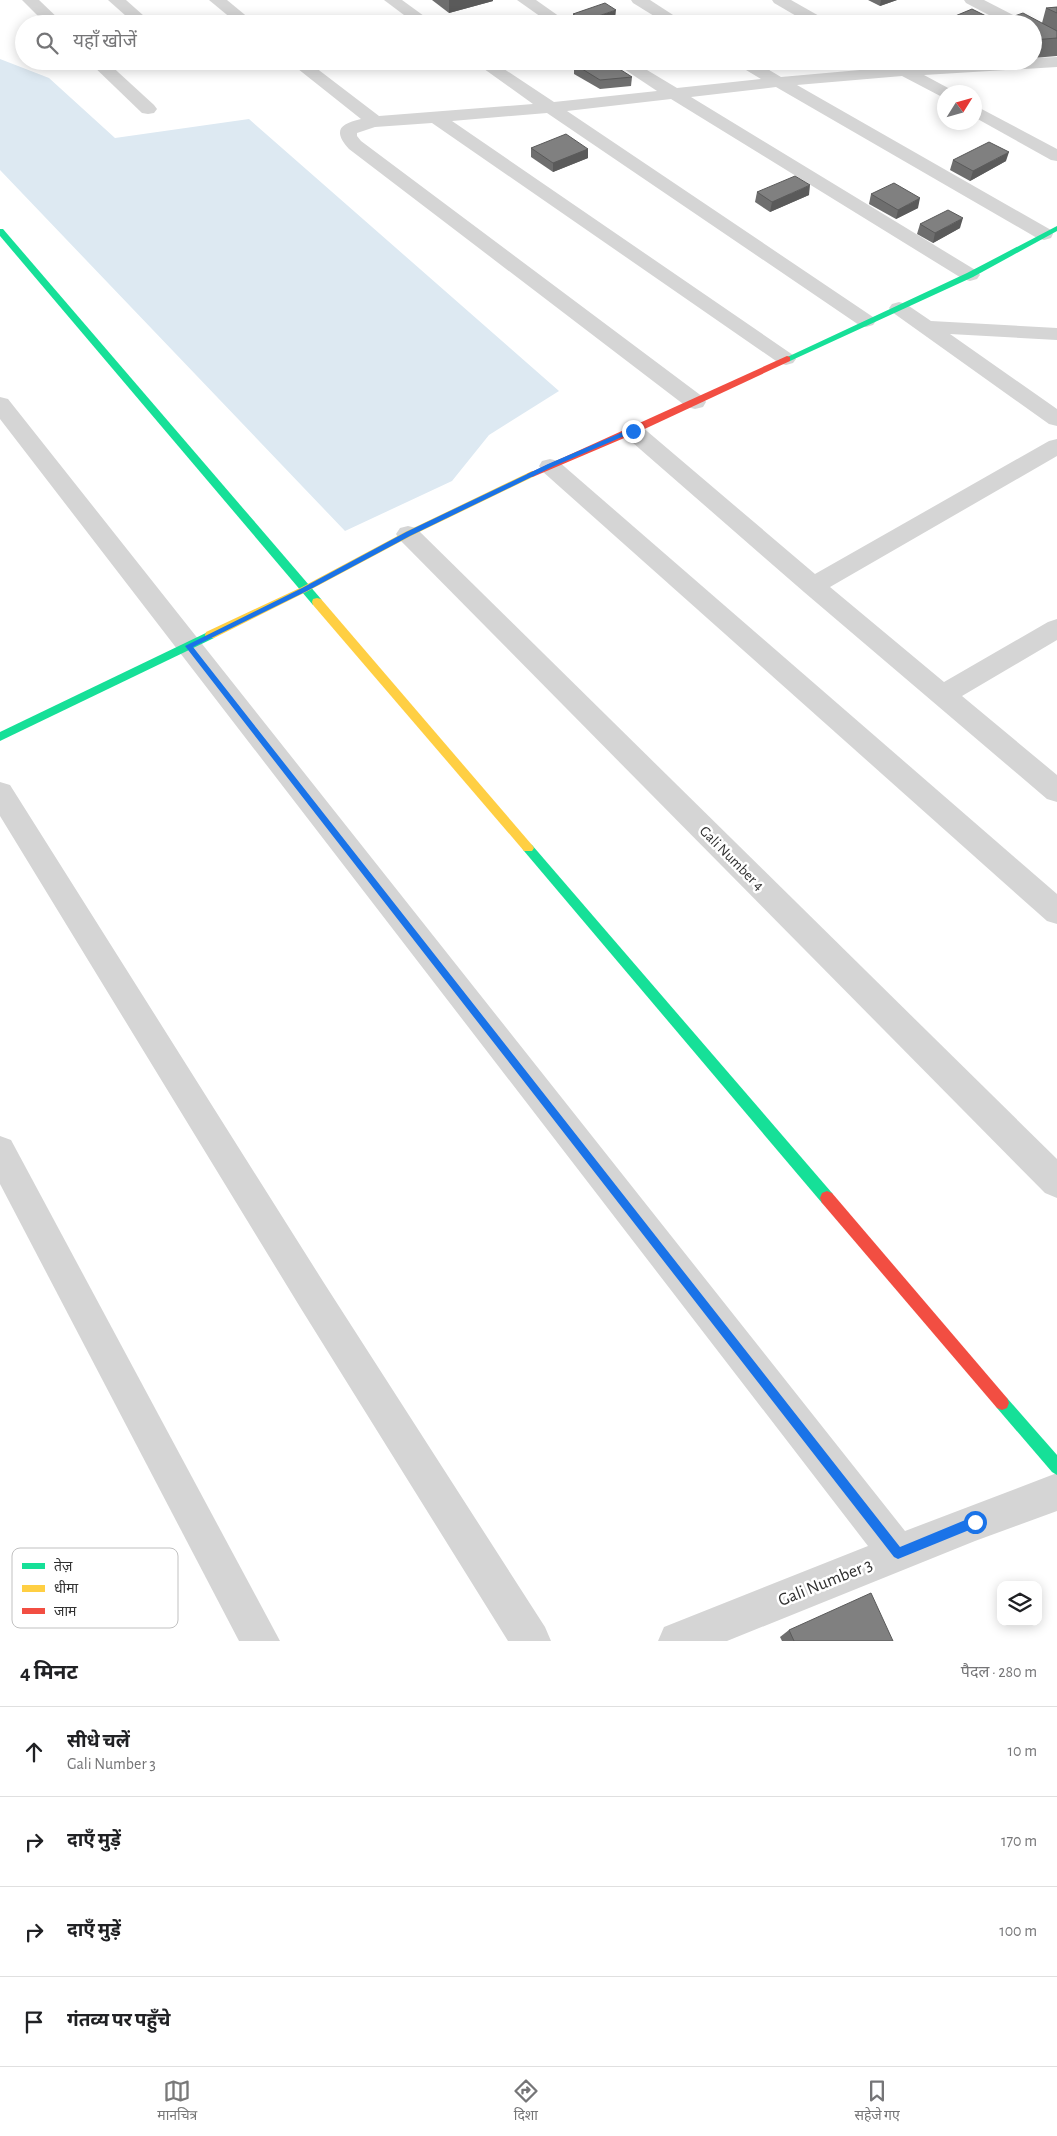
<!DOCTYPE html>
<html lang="hi">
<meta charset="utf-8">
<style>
:root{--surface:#fff;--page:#f2f2f2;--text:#202124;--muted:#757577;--line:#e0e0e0;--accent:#797979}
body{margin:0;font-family:"Alegreya Sans","Noto Sans Devanagari",sans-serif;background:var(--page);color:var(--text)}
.controls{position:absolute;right:15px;bottom:15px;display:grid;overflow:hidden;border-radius:10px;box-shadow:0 2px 12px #0003}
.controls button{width:45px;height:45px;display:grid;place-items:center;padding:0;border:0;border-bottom:1px solid var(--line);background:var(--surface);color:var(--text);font:25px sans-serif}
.compass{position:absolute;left:937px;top:85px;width:45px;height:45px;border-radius:50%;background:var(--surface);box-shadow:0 2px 12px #0003;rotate:53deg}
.stop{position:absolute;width:15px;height:15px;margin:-11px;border:4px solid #1a73e8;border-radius:50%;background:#fff}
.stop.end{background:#1a73e8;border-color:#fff;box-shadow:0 1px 5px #0008}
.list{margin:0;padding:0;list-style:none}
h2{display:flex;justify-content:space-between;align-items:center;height:65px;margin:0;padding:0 20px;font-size:21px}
h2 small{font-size:16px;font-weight:400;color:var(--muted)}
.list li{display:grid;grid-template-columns:32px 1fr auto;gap:15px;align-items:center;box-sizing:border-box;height:90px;padding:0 20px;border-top:1px solid var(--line)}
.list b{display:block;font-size:19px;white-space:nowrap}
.list p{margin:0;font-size:16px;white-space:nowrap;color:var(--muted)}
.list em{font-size:16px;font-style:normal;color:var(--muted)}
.icon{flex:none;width:28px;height:28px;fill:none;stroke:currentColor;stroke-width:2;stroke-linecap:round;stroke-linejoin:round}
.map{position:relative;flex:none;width:1057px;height:1641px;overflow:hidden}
.search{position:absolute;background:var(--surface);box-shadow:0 2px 12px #0003;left:15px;right:15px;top:15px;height:55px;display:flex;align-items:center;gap:12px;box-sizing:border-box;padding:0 18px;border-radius:28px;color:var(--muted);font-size:19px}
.sheet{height:425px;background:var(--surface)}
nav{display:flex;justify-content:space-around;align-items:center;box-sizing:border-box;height:70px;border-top:1px solid var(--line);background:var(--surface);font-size:14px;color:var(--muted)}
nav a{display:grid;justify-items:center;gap:2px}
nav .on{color:var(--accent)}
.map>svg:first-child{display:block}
.water{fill:#dde9f2}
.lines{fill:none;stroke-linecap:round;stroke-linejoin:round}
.street{fill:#d5d5d5;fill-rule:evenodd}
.fast{fill:#16e098;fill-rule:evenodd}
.slow{fill:#ffcf43;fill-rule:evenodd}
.jam{fill:#f24e42;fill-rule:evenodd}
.wall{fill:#6e6e6e}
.shaded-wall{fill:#5a5a5a}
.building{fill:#808080;stroke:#5a5a5a}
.route{fill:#1a73e8}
.labels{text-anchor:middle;stroke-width:5;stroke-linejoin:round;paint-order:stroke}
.street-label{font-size:15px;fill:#313131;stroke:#fff}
.near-street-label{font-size:18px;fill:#313131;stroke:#fff}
.key{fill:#fff;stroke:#c1c1c1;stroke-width:1}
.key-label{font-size:14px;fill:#313131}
</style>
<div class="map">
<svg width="1057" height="1641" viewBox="0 0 1057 1641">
<rect width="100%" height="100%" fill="#fff"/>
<path class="water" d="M 0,59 L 49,78 L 115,138 L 249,119 L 559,391 L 489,435 L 452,481 L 345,531 L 0,170 Z"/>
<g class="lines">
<g class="street">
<path d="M 22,0 L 39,0 L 64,24 L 46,24 Z"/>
<path d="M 108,0 L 126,0 L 153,24 L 135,24 Z"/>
<path d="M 209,0 L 227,0 L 256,24 L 238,24 Z"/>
<path d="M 384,0 L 402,0 L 435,24 L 416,24 Z"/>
<path d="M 517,0 L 536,0 L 570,24 L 551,24 Z"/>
<path d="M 631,0 L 650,0 L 687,24 L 667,24 L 633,3 Z"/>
<path d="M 772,0 L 791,0 L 828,21 L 830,24 L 810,24 L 774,3 Z"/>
<path d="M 964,0 L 984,0 L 1025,21 L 1027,24 L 1006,24 L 966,3 Z"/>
<path d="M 1057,57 L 1057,67 L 924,75 L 950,89 L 952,92 L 944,92 L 944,98 L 902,76 L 797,85 L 1051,230 L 1053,234 L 1051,238 L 1044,240 L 1037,238 L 776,87 L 691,97 L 977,271 L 980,275 L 977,279 L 970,281 L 963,279 L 671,99 L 567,111 L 873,317 L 876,321 L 873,325 L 866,327 L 859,325 L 547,113 L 452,121 L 793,355 L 796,359 L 793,363 L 786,365 L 779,363 L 432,123 L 375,127 L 357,133 L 357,136 L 361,141 L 703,397 L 706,402 L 703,407 L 695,409 L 687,407 L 349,149 C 333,131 339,124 361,119 L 288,61 L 307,61 L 379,116 L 533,104 L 473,61 L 492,61 L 554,102 L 657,91 L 612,61 L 632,61 L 677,88 L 761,79 L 736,64 L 734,61 L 754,61 L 781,77 L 905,66 L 986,61 L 1033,61 L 1033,58 Z"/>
<path d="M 88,61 L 106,61 L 154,105 L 157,109 L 154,113 L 148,114 L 142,113 Z"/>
<path d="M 183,61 L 202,61 L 204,65 L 202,69 C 193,71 188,68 183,61 Z"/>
<path d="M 974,105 L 1057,149 L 1057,161 L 1051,160 L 974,117 Z"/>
<path d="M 899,302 L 906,304 L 931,321 L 1057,328 L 1057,340 L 950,334 L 1057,409 L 1057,426 L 1049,424 L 892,312 L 889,308 L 892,304 Z"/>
<path d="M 0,397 L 8,399 L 905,1531 L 1057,1473 L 1057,1511 L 975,1541 L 727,1641 L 658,1641 L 664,1627 L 868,1546 L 0,419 Z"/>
<path d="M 633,424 L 641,426 L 815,574 L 1049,441 L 1057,439 L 1057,456 L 830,587 L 944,682 L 1048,622 L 1057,619 L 1057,640 L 962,696 L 1057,775 L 1057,802 L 1047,799 L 804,592 L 625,436 L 622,431 L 625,426 Z"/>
<path d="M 550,459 L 558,461 L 1057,894 L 1057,924 L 1047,921 L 542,471 L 539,466 L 542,461 Z"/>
<path d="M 408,526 L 416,528 L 1057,1159 L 1057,1198 L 1045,1193 L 400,540 L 396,534 L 400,528 Z"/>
<path d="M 0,782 L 10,785 L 324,1283 L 545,1627 L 551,1641 L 508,1641 L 300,1307 L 0,816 Z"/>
<path d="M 0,1136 L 11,1140 L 280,1641 L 239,1641 L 0,1184 Z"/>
</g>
<g class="fast">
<path d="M 1057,226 L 1057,231 L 973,277 L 790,361 L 784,361 L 783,359 L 967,273 Z"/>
<path d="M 0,229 L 3,229 L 321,599 L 322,602 L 321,605 L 313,605 L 0,236 Z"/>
<path d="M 210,631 L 214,632 L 215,635 L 214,638 L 0,741 L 0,732 Z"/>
<path d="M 528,843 L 532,845 L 832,1193 L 834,1198 L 832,1203 L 827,1205 L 822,1203 L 524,851 L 522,848 L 524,845 Z"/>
<path d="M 1002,1396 L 1007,1398 L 1057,1455 L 1057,1475 L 1052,1472 L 997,1408 L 995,1403 L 997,1398 Z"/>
</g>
<g class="slow">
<path d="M 532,471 L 535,472 L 535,476 L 411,536 L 308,591 L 214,638 L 206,638 L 205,635 L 206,632 L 302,587 L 405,532 Z"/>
<path d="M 317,598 L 321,599 L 532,845 L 534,848 L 532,851 L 524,851 L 313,605 L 312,602 L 313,599 Z"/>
</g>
<g class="jam">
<path d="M 787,356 L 790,357 L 790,361 L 636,433 L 535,476 L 532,477 L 527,474 Z"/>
<path d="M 827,1191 L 832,1193 L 1007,1398 L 1009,1403 L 1007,1408 L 1002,1410 L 997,1408 L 822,1203 L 820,1198 L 822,1193 Z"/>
</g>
</g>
<g class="wall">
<path d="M 432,0 L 493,0 L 493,1 L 449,13 Z"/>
<path d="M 868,0 L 897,0 L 880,6 Z"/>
<path d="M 1057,7 L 1057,56 L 1033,58 L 1033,24 L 1042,23 L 1046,8 Z"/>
<path d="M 573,14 L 615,19 L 601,24 L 574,24 L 573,23 Z"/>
<path d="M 948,19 L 989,24 L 947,24 Z"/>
<path d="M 979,61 L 999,61 L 982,63 Z"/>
<path d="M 574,64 L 632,77 L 631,86 L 600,89 L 574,74 Z"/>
<path d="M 531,148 L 588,149 L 588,158 L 553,172 L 531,157 Z"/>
<path d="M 953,160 L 1006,161 L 970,181 L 950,170 Z"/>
<path d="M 757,192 L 809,195 L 770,212 L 755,202 Z"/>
<path d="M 871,194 L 918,208 L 896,219 L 869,204 Z"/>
<path d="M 920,224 L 960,228 L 933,243 L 917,234 Z"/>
<path d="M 789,1630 L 893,1641 L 782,1641 L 780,1637 Z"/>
</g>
<g class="shaded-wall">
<path d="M 449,0 L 493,0 L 493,1 L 449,13 Z"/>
<path d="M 881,0 L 897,0 L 880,6 Z"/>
<path d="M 616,10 L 615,19 L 601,24 L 584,24 L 584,21 Z"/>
<path d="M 990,18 L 989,24 L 976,24 Z"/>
<path d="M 588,149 L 588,158 L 553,172 L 553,163 Z"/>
<path d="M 1009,152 L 1006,161 L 970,181 L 973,171 Z"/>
<path d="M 810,185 L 809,195 L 770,212 L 772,202 Z"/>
<path d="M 920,198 L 918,208 L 896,219 L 898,210 Z"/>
<path d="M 963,218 L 960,228 L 933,243 L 935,233 Z"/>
</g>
<g class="building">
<path d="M 605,3 L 616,10 L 584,21 L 573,14 Z"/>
<path d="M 1057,7 L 1057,13 L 1046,8 Z"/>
<path d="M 972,9 L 990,18 L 976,24 L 957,24 L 948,19 Z"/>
<path d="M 1023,13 L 1057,31 L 1057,38 L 1033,40 L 1033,24 L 992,24 Z"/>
<path d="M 583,61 L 607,61 L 632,77 L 600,80 L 574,64 Z"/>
<path d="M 566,134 L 588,149 L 553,163 L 531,148 Z"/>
<path d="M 989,142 L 1009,152 L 973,171 L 953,160 Z"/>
<path d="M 795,176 L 810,185 L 772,202 L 757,192 Z"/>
<path d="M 894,183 L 920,198 L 898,210 L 871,194 Z"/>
<path d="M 948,210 L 963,218 L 935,233 L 920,224 Z"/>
<path d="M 871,1593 L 893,1641 L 794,1641 L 789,1630 Z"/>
</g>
<path class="route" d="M 630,429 L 636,431 L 552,467 L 410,536 L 307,591 L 193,647 L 900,1547 L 975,1516 L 979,1518 L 980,1522 L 979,1526 L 898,1559 L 894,1557 L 185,646 L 302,588 L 406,532 L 548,464 Z"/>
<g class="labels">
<g class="street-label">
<text transform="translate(732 858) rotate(45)" y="5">Gali Number 4</text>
</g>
<g class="near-street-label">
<text transform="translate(825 1582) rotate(-22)" y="6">Gali Number 3</text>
</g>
</g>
<rect x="12" y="1548" width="166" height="80" rx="8" class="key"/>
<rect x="22" y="1563" width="23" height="6" fill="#16e098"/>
<rect x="22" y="1585" width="23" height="7" fill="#ffcf43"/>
<rect x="22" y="1608" width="23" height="6" fill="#f24e42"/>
<g class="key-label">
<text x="54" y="1571">तेज़</text>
<text x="54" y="1593">धीमा</text>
<text x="54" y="1616">जाम</text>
</g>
</svg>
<div class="controls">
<button><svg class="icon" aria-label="layers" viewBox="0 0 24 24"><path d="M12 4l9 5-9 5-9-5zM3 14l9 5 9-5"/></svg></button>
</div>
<svg class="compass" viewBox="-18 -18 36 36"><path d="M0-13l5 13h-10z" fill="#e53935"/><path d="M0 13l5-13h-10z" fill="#757577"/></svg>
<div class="stop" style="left:975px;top:1522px"></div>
<div class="stop end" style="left:633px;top:431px"></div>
<div class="search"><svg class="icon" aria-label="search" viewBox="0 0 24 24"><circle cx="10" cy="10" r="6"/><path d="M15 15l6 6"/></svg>यहाँ खोजें</div>
</div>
<section class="sheet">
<h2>4 मिनट<small>पैदल · 280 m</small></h2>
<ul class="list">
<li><svg class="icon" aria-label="ahead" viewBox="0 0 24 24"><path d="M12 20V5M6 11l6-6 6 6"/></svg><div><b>सीधे चलें</b><p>Gali Number 3</p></div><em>10 m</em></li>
<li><svg class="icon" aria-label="right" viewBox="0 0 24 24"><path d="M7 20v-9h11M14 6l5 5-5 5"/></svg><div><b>दाएँ मुड़ें</b></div><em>170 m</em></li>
<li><svg class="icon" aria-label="right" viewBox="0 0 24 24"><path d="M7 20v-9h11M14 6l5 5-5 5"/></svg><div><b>दाएँ मुड़ें</b></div><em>100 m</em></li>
<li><svg class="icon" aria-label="arrive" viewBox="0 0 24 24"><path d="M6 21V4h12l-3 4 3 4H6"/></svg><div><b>गंतव्य पर पहुँचे</b></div></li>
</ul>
</section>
<nav>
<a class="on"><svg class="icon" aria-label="map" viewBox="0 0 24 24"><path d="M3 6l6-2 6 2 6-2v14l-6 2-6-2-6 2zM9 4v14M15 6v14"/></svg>मानचित्र</a>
<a><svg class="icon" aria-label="directions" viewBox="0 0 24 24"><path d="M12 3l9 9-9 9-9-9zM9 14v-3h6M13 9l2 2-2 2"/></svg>दिशा</a>
<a><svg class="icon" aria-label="saved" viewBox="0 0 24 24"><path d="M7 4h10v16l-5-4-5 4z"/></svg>सहेजे गए</a>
</nav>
